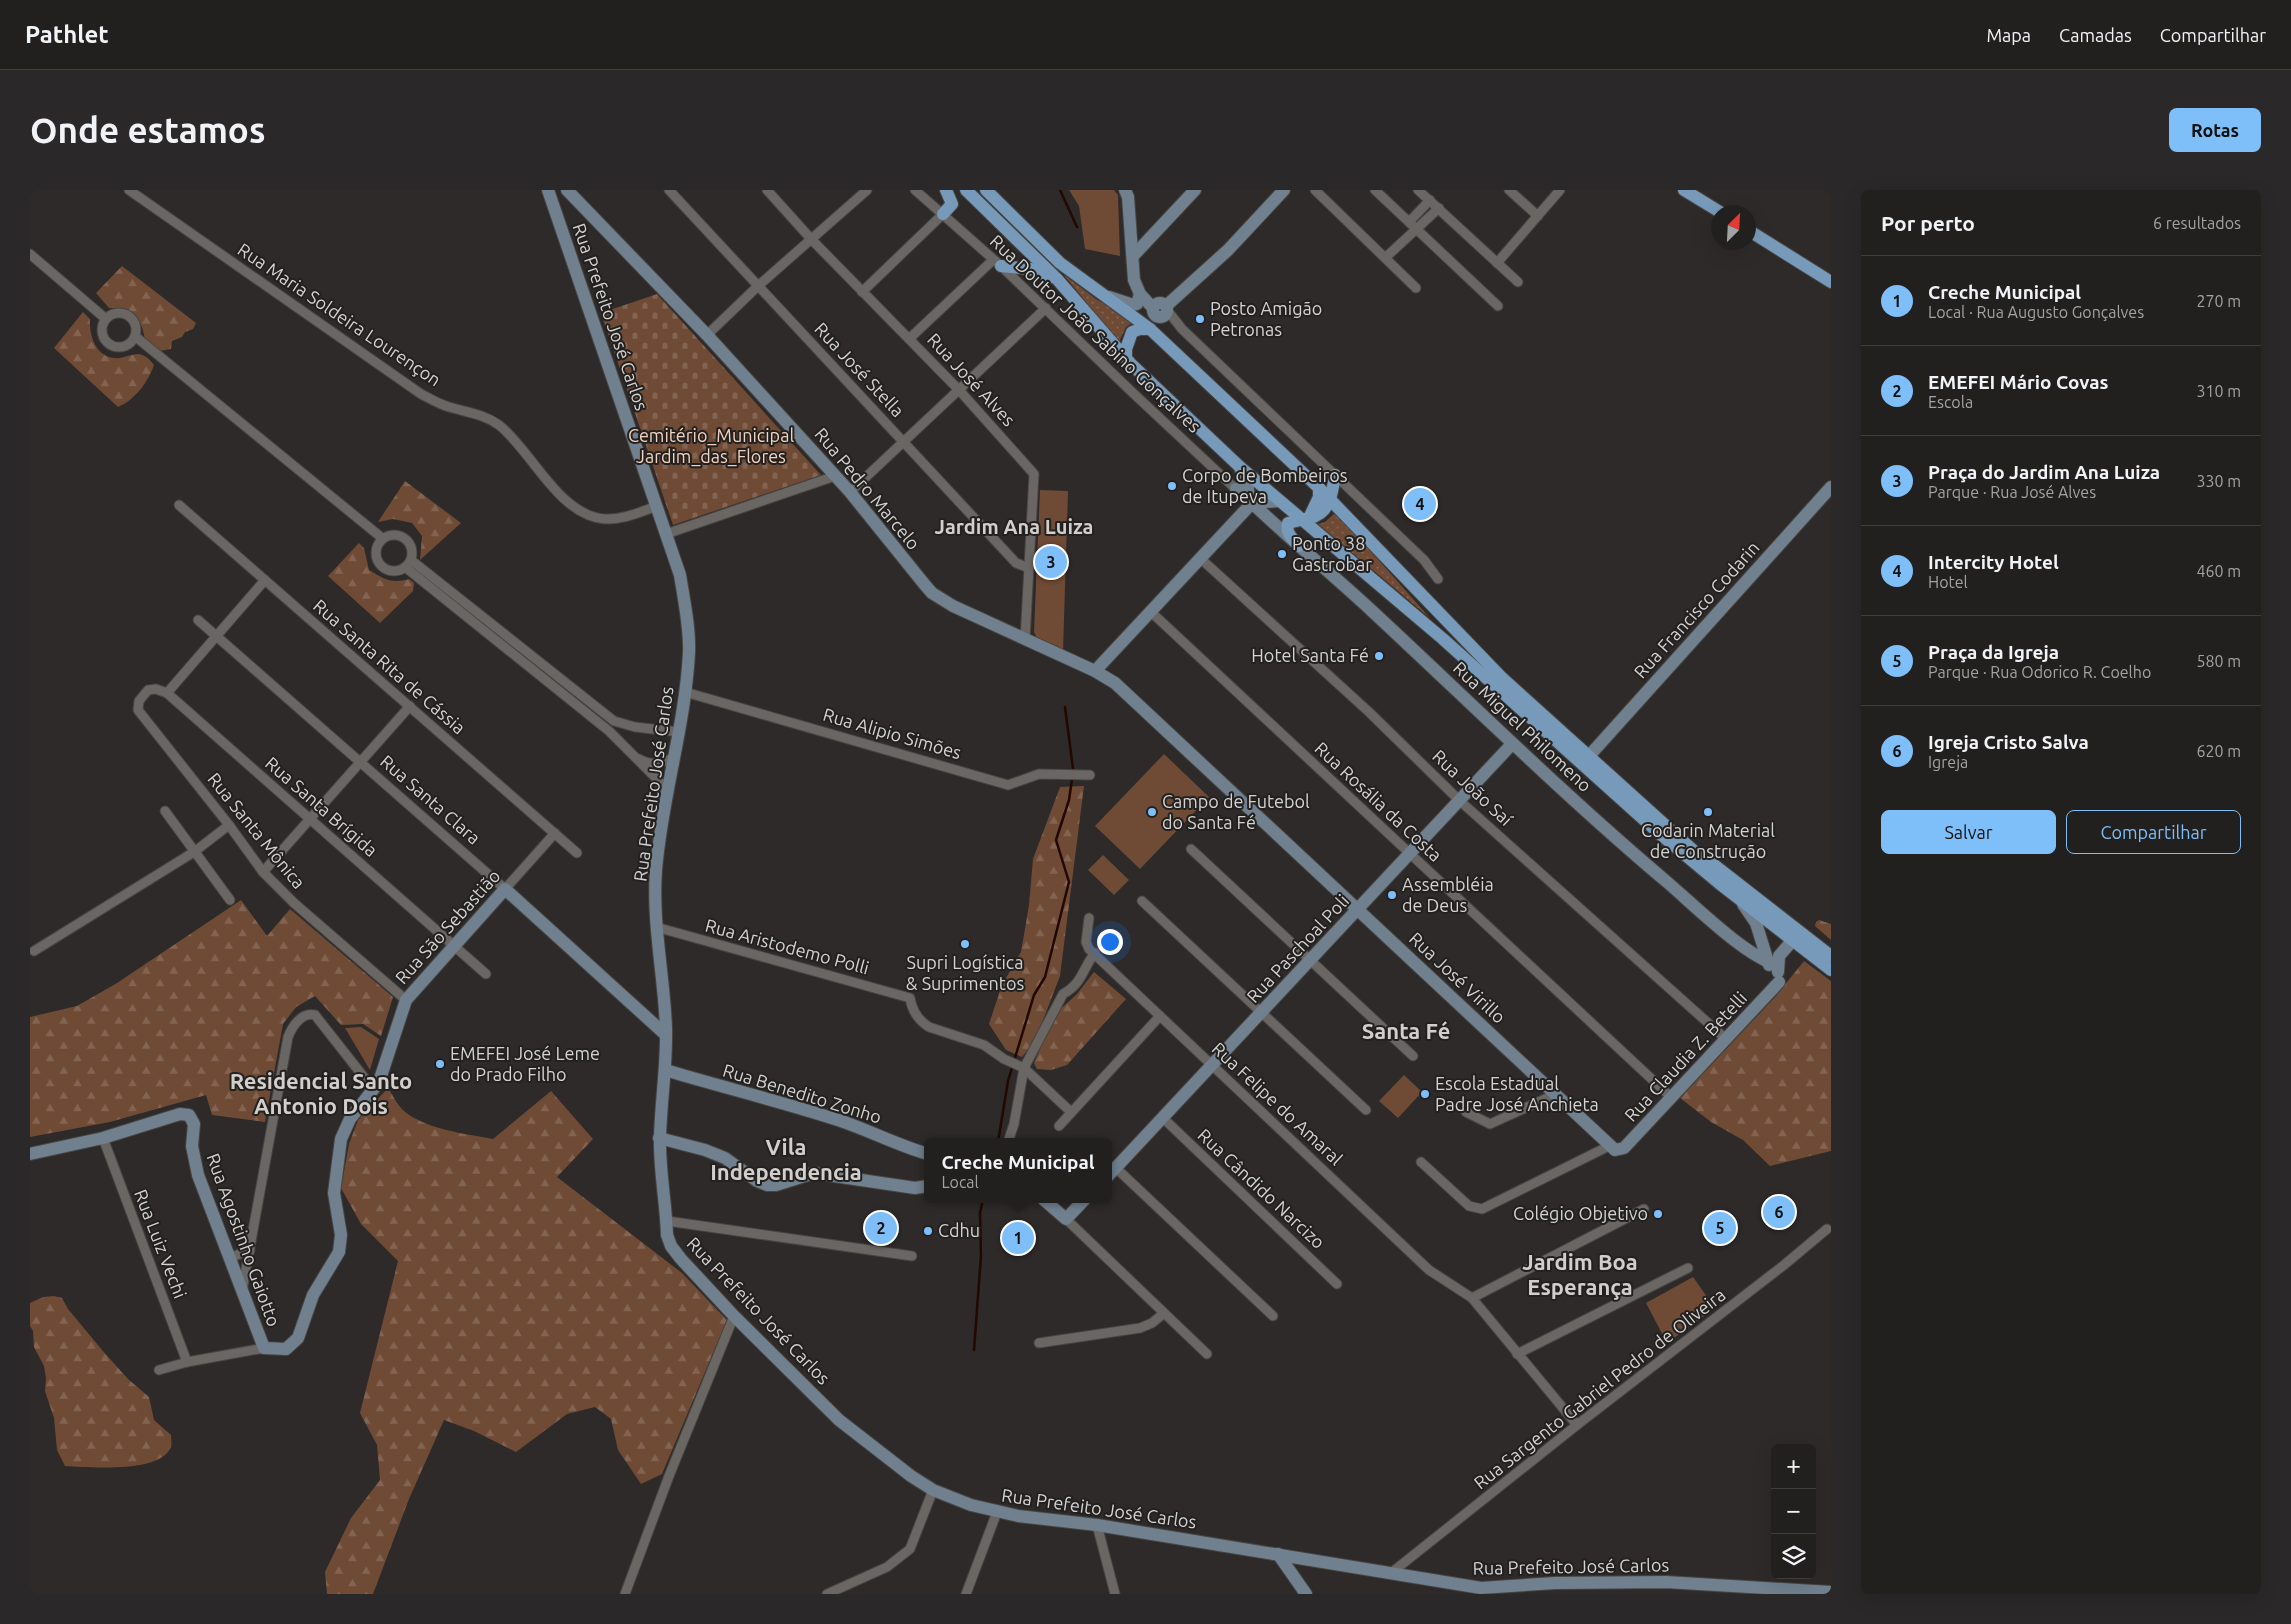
<!DOCTYPE html>
<html lang="pt">
<meta charset="utf-8">
<style>
:root{--surface:#22201f;--page:#2a2828;--text:#f1f3f6;--muted:#a2a3a4;--line:#3f3e3d;--accent:#7ebef9}
body{margin:0;font-family:Ubuntu,sans-serif;background:var(--page);color:var(--text)}
.controls{position:absolute;right:15px;bottom:15px;display:grid;overflow:hidden;border-radius:8px;box-shadow:0 5px 20px #0002}
.controls button{width:45px;height:45px;display:grid;place-items:center;padding:0;border:0;border-bottom:1px solid var(--line);background:var(--surface);color:var(--text);font:25px sans-serif}
.compass{position:absolute;left:1681px;top:15px;width:45px;height:45px;border-radius:50%;background:var(--surface);box-shadow:0 5px 20px #0002;rotate:24deg}
.you{position:absolute;left:1079px;top:751px;width:18px;height:18px;margin:-12px;border:4px solid #fff;border-radius:50%;background:#1a73e8;box-shadow:0 0 0 8px #1a73e833}
.badge{display:grid;place-items:center;width:32px;height:32px;border-radius:50%;background:var(--accent);color:#111;font-size:16px;font-weight:700}
.pin{position:absolute;translate:-50% -50%;border:2px solid #fff;box-shadow:0 1px 5px #0006}
.popup{position:absolute;left:894px;top:948px;width:188px;height:65px;box-sizing:border-box;display:grid;place-content:center;border-radius:8px;background:var(--surface);filter:drop-shadow(0 1px 4px #0005);font-size:16px;white-space:nowrap;color:var(--muted)}
.popup b{font-size:19px;color:var(--text)}
.popup::after{content:'';position:absolute;left:50%;top:100%;margin-left:-10px;border:10px solid transparent;border-top-color:var(--surface)}
.list{margin:0;padding:0;list-style:none}
h2{display:flex;justify-content:space-between;align-items:center;height:65px;margin:0;padding:0 20px;font-size:21px}
h2 small{font-size:16px;font-weight:400;color:var(--muted)}
.list li{display:grid;grid-template-columns:32px 1fr auto;gap:15px;align-items:center;box-sizing:border-box;height:90px;padding:0 20px;border-top:1px solid var(--line)}
.list b{display:block;font-size:19px;white-space:nowrap}
.list p{margin:0;font-size:16px;white-space:nowrap;color:var(--muted)}
.list em{font-size:16px;font-style:normal;color:var(--muted)}
.actions{display:flex;gap:10px;padding:15px 20px}
.actions a{flex:1;padding:11px 0;border:1px solid var(--accent);border-radius:8px;text-align:center;font-size:18px;color:var(--accent)}
.actions .main{background:var(--accent);color:#111}
.icon{flex:none;width:28px;height:28px;fill:none;stroke:currentColor;stroke-width:2;stroke-linecap:round;stroke-linejoin:round}
.map{position:relative;flex:none;width:1801px;height:1404px;overflow:hidden;border-radius:8px}
header{display:flex;align-items:center;gap:30px;box-sizing:border-box;height:70px;padding:0 25px;background:var(--surface);border-bottom:1px solid var(--line)}
header strong{font-size:24px}
nav{display:flex;gap:28px;margin-inline-start:auto;font-size:18px}
.intro{display:flex;align-items:center;justify-content:space-between;box-sizing:border-box;height:120px;padding:0 30px}
h1{margin:0;font-size:35px}
.button{padding:12px 22px;border-radius:8px;background:var(--accent);color:#111;font-size:18px;font-weight:700}
main{display:flex;gap:30px;padding:0 30px}
aside{flex:1;background:var(--surface);border-radius:8px;box-shadow:0 5px 20px #0002}
.map>svg:first-child{display:block}
.grass{fill:url(#grass-dots)}
.forest{fill:url(#forest-firs)}
.cemetery{fill:url(#cemetery-stones)}
.park{fill:#6f4a35}
.lines{fill:none;stroke-linecap:round;stroke-linejoin:round}
.stream{stroke:#220800;stroke-width:2.5}
.street-casing{stroke:#474543;stroke-width:11}
.secondary-casing{stroke:#474543;stroke-width:14}
.primary-casing{stroke:#474543;stroke-width:14}
.street{stroke:#696664;stroke-width:9}
.secondary{stroke:#70808f;stroke-width:12}
.primary{stroke:#789aba;stroke-width:12}
.poi-dot{fill:#7ebef9;stroke:#23211f;stroke-width:2}
.labels{text-anchor:middle;stroke-width:4;stroke-linejoin:round;paint-order:stroke}
.poi-label{font-size:18px;fill:#d5d3d2;stroke:#23211f;text-anchor:start}
.street-label{font-size:18px;fill:#d5d3d2;stroke:#23211f}
.park-label{font-size:18px;fill:#f4d2bf;stroke:#23211f}
.quarter-label{font-size:20px;font-weight:bold;fill:#d2cecc;stroke:#23211f}
.district-label{font-size:22px;font-weight:bold;fill:#d2cecc;stroke:#23211f}
</style>
<header>
<strong>Pathlet</strong>
<nav><a>Mapa</a><a>Camadas</a><a>Compartilhar</a></nav>
</header>
<div class="intro"><h1>Onde estamos</h1><a class="button">Rotas</a></div>
<main>
<div class="map">
<svg width="1801" height="1404" viewBox="0 0 1801 1404">
<defs>
<pattern id="grass-dots" width="8" height="8" patternUnits="userSpaceOnUse" patternTransform="scale(1.25)"><rect width="8" height="8" fill="#6f4a35"/><path d="M2 2h.1M6 6h.1" fill="none" stroke="#836351" stroke-width="1.8" stroke-linecap="round"/></pattern>
<pattern id="forest-firs" width="22" height="20" patternUnits="userSpaceOnUse" patternTransform="scale(1.25)"><rect width="22" height="20" fill="#6f4a35"/><path d="M5 1l3.5 6h-7zM16 11l3.5 6h-7z" fill="#836351"/></pattern>
<pattern id="cemetery-stones" width="16" height="16" patternUnits="userSpaceOnUse" patternTransform="scale(1.25)"><rect width="16" height="16" fill="#6f4a35"/><path d="M2 7V4a2 2 0 0 1 4 0v3zM10 15v-3a2 2 0 0 1 4 0v3z" fill="#836351"/></pattern>
</defs>
<rect width="100%" height="100%" fill="#2d2a29"/>
<g class="grass">
<path d="M 1033,84 L 1066,109 L 1104,132 L 1096,137 L 1089,152 Z"/>
<path d="M 1306,322 L 1400,428 L 1288,334 L 1295,332 Z"/>
</g>
<g class="forest">
<path d="M 92,76 L 166,133 L 163,139 L 155,142 L 152,147 L 142,151 L 141,159 L 130,161 L 115,149 C 111,125 101,120 79,118 L 66,103 Z"/>
<path d="M 53,122 L 60,129 C 59,144 65,167 85,168 C 92,169 101,164 108,164 C 116,165 120,170 124,175 C 118,192 105,210 88,217 L 24,158 Z"/>
<path d="M 375,291 L 431,333 L 390,370 L 392,346 L 382,333 L 363,329 L 348,332 Z"/>
<path d="M 329,353 L 334,358 L 339,380 C 354,389 361,394 379,389 L 384,393 L 383,401 L 350,433 L 298,386 Z"/>
<path d="M 1054,596 L 1030,786 L 1005,851 L 992,867 L 976,860 L 959,834 L 972,795 L 991,762 L 999,715 L 1003,669 L 1030,597 Z"/>
<path d="M 211,710 L 237,746 L 260,719 L 363,807 L 351,846 L 333,834 L 311,835 L 285,806 L 266,817 L 253,834 L 235,932 L 182,925 L 176,905 L 80,932 L 0,947 L 0,827 L 47,816 L 87,793 Z"/>
<path d="M 1789,730 L 1801,734 L 1801,750 L 1785,736 L 1786,732 Z"/>
<path d="M 1774,771 L 1801,791 L 1801,961 L 1740,976 L 1713,950 L 1681,932 L 1650,908 L 1745,807 Z"/>
<path d="M 1064,782 L 1096,809 L 1037,875 L 1021,880 L 1007,879 L 1004,873 L 1025,824 L 1047,804 Z"/>
<path d="M 358,898 C 363,905 367,915 374,921 C 395,939 436,944 463,949 L 521,901 L 563,949 L 527,987 L 652,1083 L 697,1130 L 632,1284 L 611,1294 L 588,1260 L 581,1229 L 565,1217 L 537,1224 L 486,1262 L 444,1241 L 414,1230 L 379,1309 L 343,1404 L 297,1404 L 295,1382 L 321,1328 L 350,1290 L 347,1255 L 330,1223 L 368,1071 L 331,1034 L 311,998 L 319,954 L 328,930 Z"/>
<path d="M 24,1106 L 32,1108 L 38,1119 L 72,1160 L 98,1189 L 119,1207 L 124,1230 L 141,1245 C 141,1249 142,1254 141,1257 C 130,1284 58,1277 35,1276 L 27,1260 L 24,1228 L 15,1201 L 16,1188 L 14,1176 L 4,1157 L 3,1141 L 0,1136 L 0,1113 L 13,1107 Z"/>
</g>
<path class="cemetery" d="M 627,104 L 791,285 L 643,335 L 571,123 Z"/>
<g class="park">
<path d="M 1039,0 L 1084,0 L 1088,5 L 1090,66 L 1055,59 L 1049,16 Z"/>
<path d="M 1010,300 L 1038,301 L 1033,462 L 1008,450 L 1004,442 Z"/>
<path d="M 1134,564 L 1179,607 L 1110,679 L 1065,636 Z"/>
<path d="M 1073,665 L 1099,690 L 1084,705 L 1058,680 Z"/>
<path d="M 331,837 L 349,849 L 340,880 L 315,838 Z"/>
<path d="M 1374,885 L 1392,902 L 1368,928 L 1349,911 Z"/>
<path d="M 1691,1026 L 1701,1039 L 1690,1050 L 1679,1037 Z"/>
<path d="M 1663,1087 L 1685,1118 L 1637,1153 L 1616,1113 Z"/>
</g>
<g class="lines">
<g class="stream">
<path d="M 1030,0 L 1047,37"/>
<path d="M 1035,517 L 1043,579"/>
<path d="M 968,952 L 978,891 L 1004,805 L 1015,787 L 1039,692 L 1026,650 L 1039,610 L 1042,589"/>
<path d="M 944,1160 L 951,1066 L 950,1023 L 953,1009"/>
</g>
<g class="street-casing">
<g id="street">
<path d="M 99,0 L 391,204 C 399,208 407,213 416,216 C 434,222 452,223 469,235 C 502,261 529,326 575,329 C 593,330 610,322 627,316"/>
<path d="M 639,0 L 986,373 L 999,378"/>
<path d="M 737,0 L 782,50 L 929,200 L 1004,284 L 995,450"/>
<path d="M 885,0 L 971,76 L 1103,203 L 1210,303"/>
<path d="M 1285,0 L 1386,98"/>
<path d="M 1345,0 L 1468,116"/>
<path d="M 1388,0 L 1488,92"/>
<path d="M 1479,0 L 1508,26"/>
<path d="M 1379,32 L 1400,10"/>
<path d="M 0,64 L 76,129"/>
<path d="M 1355,68 L 1409,18"/>
<path d="M 1467,73 L 1530,0"/>
<path d="M 832,102 L 913,24"/>
<path d="M 1137,120 L 1152,139 L 1394,370 L 1408,389"/>
<circle cx="89" cy="140" r="17"/>
<path d="M 677,145 L 728,96 L 837,0"/>
<path d="M 106,147 L 352,348"/>
<path d="M 880,148 L 963,70"/>
<path d="M 820,302 L 1016,118"/>
<path d="M 149,315 L 547,663"/>
<path d="M 636,344 L 805,286"/>
<circle cx="364" cy="363" r="18"/>
<path d="M 1170,368 L 1339,522 L 1430,611 L 1696,849"/>
<path d="M 381,370 L 584,531 L 605,537 L 649,542"/>
<path d="M 375,377 L 579,541 L 629,591 L 635,610"/>
<path d="M 1120,421 L 1642,908"/>
<path d="M 168,430 L 475,699 L 525,643"/>
<path d="M 655,502 L 978,595 L 1009,584 L 1060,585"/>
<path d="M 137,503 L 235,390"/>
<path d="M 609,569 C 624,577 631,573 645,567"/>
<path d="M 135,621 L 200,710"/>
<path d="M 1161,659 L 1383,866"/>
<path d="M 233,682 L 380,516"/>
<path d="M 1112,711 L 1336,920"/>
<path d="M 1059,728 L 1056,752 L 1059,759 L 1399,1080 L 1442,1108 L 1547,1235"/>
<path d="M 626,737 L 880,808 C 882,821 888,830 899,837 L 954,855 L 974,869 L 994,878 L 1041,922"/>
<path d="M 4,761 L 164,662 L 199,635"/>
<path d="M 376,810 L 264,713 L 233,682 L 199,635 L 108,520 L 109,511 L 118,500 L 126,499 L 137,503 L 456,784"/>
<path d="M 1436,922 L 1460,934 L 1526,904"/>
<path d="M 1133,928 L 1307,1094"/>
<path d="M 1029,936 L 1130,826"/>
<path d="M 73,948 L 157,1172"/>
<path d="M 978,952 L 984,934 L 994,878 L 1033,804 C 1053,793 1052,779 1065,763"/>
<path d="M 1391,972 L 1439,1016 L 1452,1019 L 1579,956"/>
<path d="M 1086,978 L 1243,1126"/>
<path d="M 1036,1029 L 1177,1164"/>
<path d="M 637,1031 L 882,1066"/>
<path d="M 199,1068 L 220,1060"/>
<path d="M 212,1101 L 258,847 C 262,837 271,822 285,825 L 344,900"/>
<path d="M 1442,1108 L 1614,1019"/>
<path d="M 1009,1153 L 1110,1138 L 1122,1133 L 1133,1124"/>
<path d="M 1487,1164 L 1658,1078"/>
<path d="M 129,1180 L 157,1172 L 234,1158"/>
<path d="M 1067,1335 L 1085,1404"/>
<path d="M 1361,1383 L 1547,1235 L 1754,1075 L 1797,1039"/>
<path d="M 595,1404 L 639,1286 L 704,1126"/>
<path d="M 797,1404 L 857,1377 L 880,1359 L 903,1300"/>
<path d="M 936,1404 L 967,1322"/>
</g>
</g>
<g class="secondary-casing">
<g id="secondary">
<path d="M 518,0 L 650,385 C 654,410 660,438 659,463 C 655,537 632,607 626,680 C 622,733 634,785 636,838 C 637,874 631,910 630,947 C 629,979 636,1012 637,1045 L 641,1056 L 651,1069 L 704,1126 L 809,1230 L 881,1286 L 903,1300 L 941,1315 L 988,1326 L 1067,1335 L 1451,1398 L 1525,1393 L 1636,1392 L 1801,1402"/>
<path d="M 537,0 L 677,145 L 820,302 L 895,395 L 902,403 L 923,416 L 1065,481 L 1085,493 L 1585,960 L 1594,958 L 1749,792"/>
<path d="M 1095,0 L 1098,7 L 1104,90 L 1110,104 L 1123,118"/>
<path d="M 1103,66 L 1165,0"/>
<path d="M 1079,107 L 1103,115 L 1107,114 L 1110,104"/>
<circle cx="1130" cy="120" r="7"/>
<path d="M 1136,116 L 1198,60 L 1254,0"/>
<path d="M 1210,277 L 1222,313"/>
<path d="M 1206,299 L 1216,300 L 1218,297"/>
<path d="M 1222,313 C 1261,350 1303,385 1342,421 C 1440,512 1535,606 1637,692 C 1664,715 1715,766 1747,775"/>
<path d="M 1222,313 L 1249,311"/>
<path d="M 1065,481 L 1222,313"/>
<path d="M 1559,566 L 1801,297"/>
<path d="M 1713,714 L 1726,733 L 1739,775"/>
<path d="M 1748,782 L 1749,766 L 1762,751"/>
<path d="M 635,880 C 692,897 749,911 805,929 C 837,939 866,955 898,964"/>
<path d="M 629,948 L 675,960 L 695,968 L 727,991 L 737,995 L 746,995 L 784,983 L 885,998 L 898,996"/>
<path d="M 0,964 L 73,948 L 150,924 L 159,925 L 164,934 L 162,956 L 168,985 L 234,1158 L 256,1159 L 268,1148 L 283,1105 L 309,1062 L 311,1045 L 304,1003 L 311,949 L 320,929 L 349,892 L 376,810 L 475,699 L 636,845"/>
<path d="M 1078,986 L 1482,554"/>
<path d="M 1013,1009 L 1036,1029 L 1055,1009"/>
<path d="M 1248,1364 L 1276,1404"/>
</g>
</g>
<g class="primary-casing">
<g id="primary">
<path d="M 936,0 L 1027,89 L 1100,173 L 1210,277 L 1413,449 L 1630,644 L 1690,694 L 1801,780"/>
<path d="M 956,0 L 1030,73 L 1120,139 L 1289,298 L 1471,487 L 1666,663 L 1679,671 L 1801,766"/>
<path d="M 1654,0 L 1690,22"/>
<path d="M 913,24 L 922,14 L 916,0"/>
<path d="M 1718,40 L 1801,92"/>
<path d="M 971,76 L 1000,79 L 1022,87"/>
<path d="M 1096,169 L 1096,159 L 1102,142 L 1110,139 L 1120,139"/>
<path d="M 1279,328 C 1300,324 1302,304 1305,285"/>
<path d="M 1269,356 C 1263,349 1255,343 1258,333 L 1279,328 L 1289,307 L 1289,298"/>
</g>
</g>
<use href="#street" class="street"/>
<use href="#secondary" class="secondary"/>
<use href="#primary" class="primary"/>
</g>
<g class="poi-dot">
<circle cx="1170" cy="129" r="5"/>
<circle cx="1142" cy="296" r="5"/>
<circle cx="1252" cy="364" r="5"/>
<circle cx="1349" cy="466" r="5"/>
<circle cx="1122" cy="622" r="5"/>
<circle cx="1678" cy="622" r="5"/>
<circle cx="1362" cy="705" r="5"/>
<circle cx="935" cy="754" r="5"/>
<circle cx="410" cy="874" r="5"/>
<circle cx="1395" cy="904" r="5"/>
<circle cx="1628" cy="1024" r="5"/>
<circle cx="898" cy="1041" r="5"/>
</g>
<g class="labels">
<g class="poi-label">
<text x="1180" y="125">Posto Amigão<tspan x="1180" dy="21">Petronas</tspan></text>
<text x="1152" y="292">Corpo de Bombeiros<tspan x="1152" dy="21">de Itupeva</tspan></text>
<text x="1262" y="360">Ponto 38<tspan x="1262" dy="21">Gastrobar</tspan></text>
<text x="1339" y="472" text-anchor="end">Hotel Santa Fé</text>
<text x="1132" y="618">Campo de Futebol<tspan x="1132" dy="21">do Santa Fé</tspan></text>
<text x="1678" y="647" text-anchor="middle">Codarin Material<tspan x="1678" dy="21">de Construção</tspan></text>
<text x="1372" y="701">Assembléia<tspan x="1372" dy="21">de Deus</tspan></text>
<text x="935" y="779" text-anchor="middle">Supri Logística<tspan x="935" dy="21">&amp; Suprimentos</tspan></text>
<text x="420" y="870">EMEFEI José Leme<tspan x="420" dy="21">do Prado Filho</tspan></text>
<text x="1405" y="900">Escola Estadual<tspan x="1405" dy="21">Padre José Anchieta</tspan></text>
<text x="1618" y="1030" text-anchor="end">Colégio Objetivo</text>
<text x="908" y="1047">Cdhu</text>
</g>
<g class="street-label">
<text transform="translate(309 125) rotate(34)" y="6">Rua Maria Soldeira Lourençon</text>
<text transform="translate(580 127) rotate(71)" y="6">Rua Prefeito José Carlos</text>
<text transform="translate(1065 144) rotate(43)" y="6">Rua Doutor João Sabino Gonçalves</text>
<text transform="translate(829 180) rotate(47)" y="6">Rua José Stella</text>
<text transform="translate(941 190) rotate(47)" y="6">Rua José Alves</text>
<text transform="translate(837 299) rotate(50)" y="6">Rua Pedro Marcelo</text>
<text transform="translate(1667 420) rotate(-48)" y="6">Rua Francisco Codarin</text>
<text transform="translate(359 477) rotate(41)" y="6">Rua Santa Rita de Cássia</text>
<text transform="translate(1492 537) rotate(43)" y="6">Rua Miguel Philomeno</text>
<text transform="translate(862 544) rotate(16)" y="6">Rua Alipio Simões</text>
<text transform="translate(624 594) rotate(-82)" y="6">Rua Prefeito José Carlos</text>
<text transform="translate(1442 598) rotate(43)" y="6">Rua João Saí</text>
<text transform="translate(400 610) rotate(41)" y="6">Rua Santa Clara</text>
<text transform="translate(1348 612) rotate(43)" y="6">Rua Rosália da Costa</text>
<text transform="translate(291 617) rotate(41)" y="6">Rua Santa Brígida</text>
<text transform="translate(226 641) rotate(51)" y="6">Rua Santa Mônica</text>
<text transform="translate(418 737) rotate(-48)" y="6">Rua São Sebastião</text>
<text transform="translate(757 757) rotate(15)" y="6">Rua Aristodemo Polli</text>
<text transform="translate(1268 759) rotate(-47)" y="6">Rua Paschoal Poli</text>
<text transform="translate(1427 788) rotate(43)" y="6">Rua José Virillo</text>
<text transform="translate(1656 867) rotate(-47)" y="6">Rua Claudia Z. Betelli</text>
<text transform="translate(772 904) rotate(17)" y="6">Rua Benedito Zonho</text>
<text transform="translate(1247 914) rotate(43)" y="6">Rua Felipe do Amaral</text>
<text transform="translate(1231 999) rotate(43)" y="6">Rua Cândido Narcizo</text>
<text transform="translate(213 1050) rotate(70)" y="6">Rua Agostinho Gaiotto</text>
<text transform="translate(130 1054) rotate(69)" y="6">Rua Luiz Vechi</text>
<text transform="translate(728 1121) rotate(46)" y="6">Rua Prefeito José Carlos</text>
<text transform="translate(1570 1199) rotate(-38)" y="6">Rua Sargento Gabriel Pedro de Oliveira</text>
<text transform="translate(1069 1319) rotate(8)" y="6">Rua Prefeito José Carlos</text>
<text transform="translate(1541 1377) rotate(-1)" y="6">Rua Prefeito José Carlos</text>
</g>
<g class="park-label">
<text x="681" y="252">Cemitério_Municipal<tspan x="681" dy="21">Jardim_das_Flores</tspan></text>
</g>
<g class="quarter-label">
<text x="984" y="344">Jardim Ana Luiza</text>
</g>
<g class="district-label">
<text x="1376" y="849">Santa Fé</text>
<text x="291" y="899">Residencial Santo<tspan x="291" dy="25">Antonio Dois</tspan></text>
<text x="756" y="965">Vila<tspan x="756" dy="25">Independencia</tspan></text>
<text x="1550" y="1080">Jardim Boa<tspan x="1550" dy="25">Esperança</tspan></text>
</g>
</g>
</svg>
<div class="controls">
<button>+</button>
<button>−</button>
<button><svg class="icon" aria-label="layers" viewBox="0 0 24 24"><path d="M12 4l9 5-9 5-9-5zM3 14l9 5 9-5"/></svg></button>
</div>
<svg class="compass" viewBox="-18 -18 36 36"><path d="M0-13l5 13h-10z" fill="#e53935"/><path d="M0 13l5-13h-10z" fill="#a2a3a4"/></svg>
<div class="you"></div>
<div class="pin badge" style="left:988px;top:1048px">1</div>
<div class="popup"><b>Creche Municipal</b>Local</div>
<div class="pin badge" style="left:851px;top:1038px">2</div>
<div class="pin badge" style="left:1021px;top:372px">3</div>
<div class="pin badge" style="left:1390px;top:314px">4</div>
<div class="pin badge" style="left:1690px;top:1038px">5</div>
<div class="pin badge" style="left:1749px;top:1022px">6</div>
</div>
<aside>
<h2>Por perto<small>6 resultados</small></h2>
<ul class="list">
<li><span class="badge">1</span><div><b>Creche Municipal</b><p>Local · Rua Augusto Gonçalves</p></div><em>270 m</em></li>
<li><span class="badge">2</span><div><b>EMEFEI Mário Covas</b><p>Escola</p></div><em>310 m</em></li>
<li><span class="badge">3</span><div><b>Praça do Jardim Ana Luiza</b><p>Parque · Rua José Alves</p></div><em>330 m</em></li>
<li><span class="badge">4</span><div><b>Intercity Hotel</b><p>Hotel</p></div><em>460 m</em></li>
<li><span class="badge">5</span><div><b>Praça da Igreja</b><p>Parque · Rua Odorico R. Coelho</p></div><em>580 m</em></li>
<li><span class="badge">6</span><div><b>Igreja Cristo Salva</b><p>Igreja</p></div><em>620 m</em></li>
</ul>
<div class="actions"><a class="main">Salvar</a><a>Compartilhar</a></div>
</aside>
</main>
